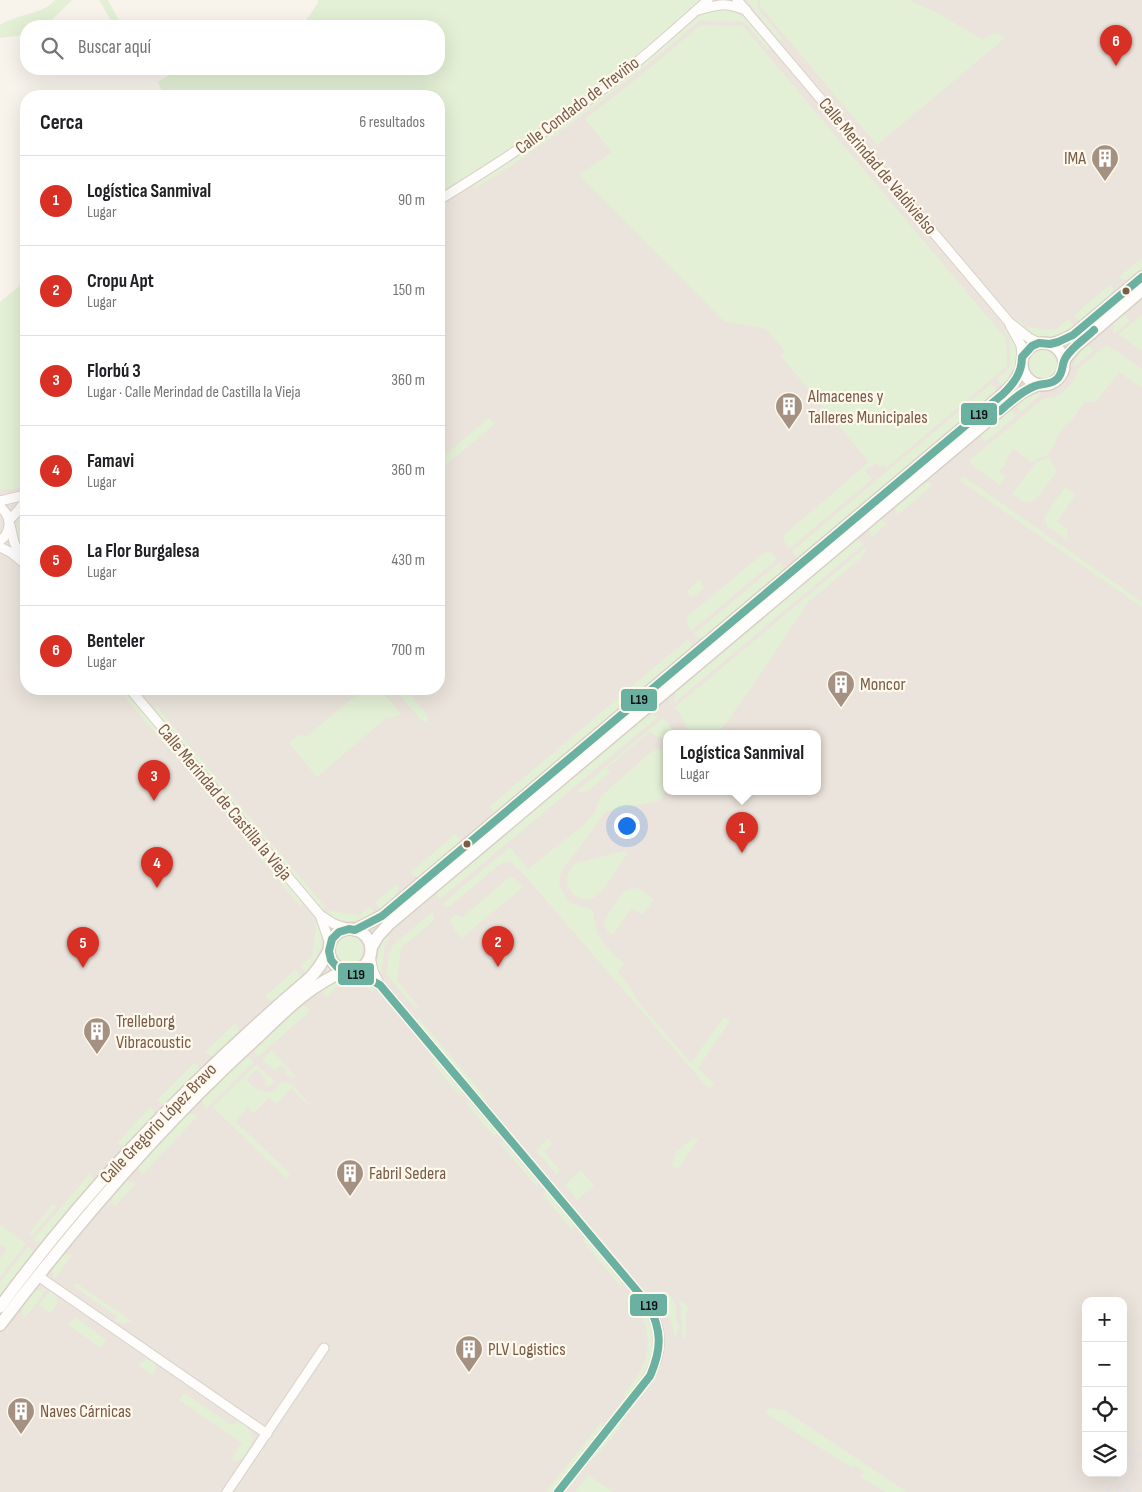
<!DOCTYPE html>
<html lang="es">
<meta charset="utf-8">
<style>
:root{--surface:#fff;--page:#f6f6f6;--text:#202124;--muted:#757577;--line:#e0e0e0;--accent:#d93025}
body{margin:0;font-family:"Sofia Sans Condensed",sans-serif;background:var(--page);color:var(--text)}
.controls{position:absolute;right:15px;bottom:15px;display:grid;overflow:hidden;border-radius:10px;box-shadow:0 5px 20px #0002}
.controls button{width:45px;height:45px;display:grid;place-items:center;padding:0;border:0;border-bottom:1px solid var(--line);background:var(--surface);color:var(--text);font:25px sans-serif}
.you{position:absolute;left:626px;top:825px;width:18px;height:18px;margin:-12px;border:4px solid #fff;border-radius:50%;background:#1a73e8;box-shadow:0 0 0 8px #1a73e833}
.badge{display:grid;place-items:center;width:32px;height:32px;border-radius:50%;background:var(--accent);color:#fff;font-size:16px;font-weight:700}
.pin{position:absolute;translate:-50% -41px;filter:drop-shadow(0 1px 2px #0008)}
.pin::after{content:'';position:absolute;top:26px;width:18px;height:15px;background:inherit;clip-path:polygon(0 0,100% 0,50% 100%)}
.popup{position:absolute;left:663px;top:730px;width:158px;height:65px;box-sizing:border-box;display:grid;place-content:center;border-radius:10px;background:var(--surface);filter:drop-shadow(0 1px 4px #0005);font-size:16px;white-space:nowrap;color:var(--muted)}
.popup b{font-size:19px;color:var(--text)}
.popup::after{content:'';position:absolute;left:50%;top:100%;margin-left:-10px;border:10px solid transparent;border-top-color:var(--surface)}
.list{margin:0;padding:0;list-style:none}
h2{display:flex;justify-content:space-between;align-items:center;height:65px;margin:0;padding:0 20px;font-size:21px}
h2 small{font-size:16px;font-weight:400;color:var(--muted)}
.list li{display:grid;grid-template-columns:32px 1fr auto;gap:15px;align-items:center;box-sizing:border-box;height:90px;padding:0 20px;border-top:1px solid var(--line)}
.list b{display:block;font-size:19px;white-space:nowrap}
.list p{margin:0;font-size:16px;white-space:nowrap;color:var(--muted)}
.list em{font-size:16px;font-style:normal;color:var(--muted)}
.icon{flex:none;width:28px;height:28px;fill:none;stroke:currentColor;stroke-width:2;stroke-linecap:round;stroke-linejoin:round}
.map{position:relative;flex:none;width:1142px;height:1492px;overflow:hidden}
.search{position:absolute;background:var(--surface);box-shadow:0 5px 20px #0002;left:20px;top:20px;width:425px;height:55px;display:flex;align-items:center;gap:12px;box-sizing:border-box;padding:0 18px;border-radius:20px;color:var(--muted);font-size:19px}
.panel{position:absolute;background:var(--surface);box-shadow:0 5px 20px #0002;left:20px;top:90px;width:425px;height:605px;border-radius:20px}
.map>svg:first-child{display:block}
.industrial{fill:#ebe4dc;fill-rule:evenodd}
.green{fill:#e3f0d5}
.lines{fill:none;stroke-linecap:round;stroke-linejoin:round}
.minor-casing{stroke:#d7d1c9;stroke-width:11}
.secondary-casing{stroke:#d8d0c7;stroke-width:14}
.minor{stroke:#fefdfc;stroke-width:9}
.secondary{stroke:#fefdfc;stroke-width:11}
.rail{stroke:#e5e2e5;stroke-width:2.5;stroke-dasharray:8 5;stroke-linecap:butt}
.bus-1-casing{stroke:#fff9ed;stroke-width:11}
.bus-1{stroke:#6bb1a2;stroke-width:8}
.bus-dot{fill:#795b48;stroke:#fff9ed;stroke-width:2}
.labels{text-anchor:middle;stroke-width:4.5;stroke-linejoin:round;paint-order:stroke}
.street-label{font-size:18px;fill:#795b48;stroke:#fff9ed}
.poi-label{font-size:18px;fill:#795b48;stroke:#fff9ed;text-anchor:start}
.line-badge{stroke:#fff9ed;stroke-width:2}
.pale-badge-label{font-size:14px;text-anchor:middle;font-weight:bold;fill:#111}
</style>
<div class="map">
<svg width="1142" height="1492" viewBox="0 0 1142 1492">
<rect width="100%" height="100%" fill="#f8f4ec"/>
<path class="industrial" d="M 700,0 L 1142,0 L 1142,1492 L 0,1492 L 0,489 L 16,488 L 26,483 L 26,689 L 439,689 L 439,194 L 505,152 L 590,92 L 636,56 ZM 667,734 L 817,734 L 817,792 L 667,792 ZM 1086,1301 L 1123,1301 L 1123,1473 L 1086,1473 Z"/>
<g class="green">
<path d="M 55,0 L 72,0 L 46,26 L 26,26 L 26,35 L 0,38 L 0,25 C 17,14 42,15 55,0 Z"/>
<path d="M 99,0 L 108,0 L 122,26 L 114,26 Z"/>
<path d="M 318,0 L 700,0 C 619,73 532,137 439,194 L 439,96 L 169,96 L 162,92 L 158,82 L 178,69 L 439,69 L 439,26 L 301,26 L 310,15 L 318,2 Z"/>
<path d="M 748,0 L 757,0 L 757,8 L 782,38 L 778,39 L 756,12 Z"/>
<path d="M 760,0 L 909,0 L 937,13 L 983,40 C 992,33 995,31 1005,38 L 877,145 L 760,6 Z"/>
<path d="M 718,8 C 744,10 754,28 770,46 L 768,50 L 745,22 L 699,21 C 628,82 554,140 473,190 L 473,186 C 525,152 577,117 626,78 C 650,58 674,38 698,17 L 706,12 Z"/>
<path d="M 701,25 L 743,26 L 1006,339 L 1007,366 L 886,468 L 883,464 L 880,467 L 876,463 L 865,471 L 872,479 L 789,549 L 783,539 L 785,534 L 869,462 L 780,355 L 785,351 L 766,329 L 724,321 L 579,175 L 612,152 L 585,119 L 639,77 Z"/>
<path d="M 1142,258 L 1142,269 L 1129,280 L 1122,279 L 1119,277 Z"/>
<path d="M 26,281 L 26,483 C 18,488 10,491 0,489 L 0,302 Z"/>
<path d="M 1111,284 L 1113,288 L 1112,294 L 1080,322 L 1074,315 Z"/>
<path d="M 1124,314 L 1130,321 L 1114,334 L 1113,324 Z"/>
<path d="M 1142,315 L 1142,351 L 1119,334 Z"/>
<path d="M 1019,319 L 1025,327 L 1055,330 L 1068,319 L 1074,326 C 1052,345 1035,340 1016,321 Z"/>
<path d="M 1007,328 C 1023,353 1024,364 1002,386 L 997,379 L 1010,367 L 1010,338 L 1004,331 Z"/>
<path d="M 1088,344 L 1093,351 L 1073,368 L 1078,353 Z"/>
<path d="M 1107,345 L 1142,369 L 1142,388 L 1119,372 L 1096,402 L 1085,401 L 1069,424 L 1067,423 L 1055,440 L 1057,441 L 1047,455 L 1034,461 L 1033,463 L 1013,449 L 1004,462 L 1006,464 L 999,472 L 1006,477 L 1000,485 L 974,467 L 969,461 L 1043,399 L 1055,397 L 1063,392 L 1074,381 L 1078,369 Z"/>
<circle cx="1042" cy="364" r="15"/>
<path d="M 991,384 L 997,391 L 799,557 L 796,556 L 791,552 Z"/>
<path d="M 1035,394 L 1041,394 L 1021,412 L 1015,404 L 1024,398 Z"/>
<path d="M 1011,409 L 1016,416 L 985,442 L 981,437 L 981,434 Z"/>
<path d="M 489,418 L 495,424 L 439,471 L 439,460 Z"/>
<path d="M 1049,457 L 1057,471 L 1035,500 L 1026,503 L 1012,494 L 1036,463 Z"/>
<path d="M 963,476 L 1142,602 L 1142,607 L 959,480 Z"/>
<path d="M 928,482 L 933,485 L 898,515 L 895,508 L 896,505 L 921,484 Z"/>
<path d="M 1065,487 L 1076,495 L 1057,522 L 1067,529 L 1068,535 L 1067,540 L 1047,526 L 1045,516 Z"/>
<path d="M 26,504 L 26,510 L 24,512 L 26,557 C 12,539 14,522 26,504 Z"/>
<path d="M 880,520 L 888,523 L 872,537 L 868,528 Z"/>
<path d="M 855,540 L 859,540 L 864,544 L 674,703 L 675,695 L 678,688 Z"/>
<path d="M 866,547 L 866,552 L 859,560 L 808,602 L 756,681 L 718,734 L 689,734 L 684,721 L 675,707 Z"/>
<path d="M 765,552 L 772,553 L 777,559 L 691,631 L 687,624 L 688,616 Z"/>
<path d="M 780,562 L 783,566 L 783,571 L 704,637 C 700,638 697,638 694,634 Z"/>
<path d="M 700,579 L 704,588 L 697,595 L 692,597 L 686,592 Z"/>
<path d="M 688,639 L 691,645 L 689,650 L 495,813 L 489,807 Z"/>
<path d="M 363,689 L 380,689 L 400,713 C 398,718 392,717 386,718 L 317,777 L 289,743 L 301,734 L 306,737 Z"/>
<path d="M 403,689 L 408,692 L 428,716 L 427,721 L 425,722 L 421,720 L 400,696 L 401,692 Z"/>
<path d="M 128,695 L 171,746 L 171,752 L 124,696 Z"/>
<path d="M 157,707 L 325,907 L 322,909 L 157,713 L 156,710 Z"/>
<path d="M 651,715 L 659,716 L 439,900 L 437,894 L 439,889 L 643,717 Z"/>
<path d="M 663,718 L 669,723 L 673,733 L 673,734 L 667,734 L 667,740 L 654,735 L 651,731 L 607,768 L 610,772 L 586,792 L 576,792 Z"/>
<path d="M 660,748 L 667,751 C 667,767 671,790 658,801 L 606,811 L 561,872 L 559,885 L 566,898 L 571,903 L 592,910 C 595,916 594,923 596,929 C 600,942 613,956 624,963 L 618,973 L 627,983 L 639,1003 L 691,1063 L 724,1017 L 730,1021 L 698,1068 L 714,1084 L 709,1089 L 520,870 L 519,870 L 512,863 L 505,862 L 499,865 L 450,906 L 446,907 L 442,904 L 510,847 L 528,869 L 584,825 L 595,812 L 600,797 L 650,753 Z"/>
<path d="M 245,834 L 303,903 L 301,907 L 241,835 Z"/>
<path d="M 455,834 L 461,841 L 419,877 L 414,876 L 410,873 Z"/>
<path d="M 625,851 L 627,854 C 620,864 605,891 596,896 C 575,909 555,879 576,863 Z"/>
<path d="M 511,876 L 523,887 L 462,938 L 453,928 L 450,919 L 456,915 L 463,917 Z"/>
<path d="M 397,884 C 403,896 388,902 380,909 L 375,902 Z"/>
<path d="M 639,888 L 654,900 L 644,913 L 643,915 L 632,908 L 613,935 C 596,925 609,913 617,902 C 620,897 622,893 627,890 C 631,889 635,889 639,888 Z"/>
<path d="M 370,906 L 375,913 C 359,924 342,924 326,913 L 328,911 L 359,915 Z"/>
<path d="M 432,912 L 434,915 L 434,920 L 401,948 L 397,980 L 417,1004 L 418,1007 L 416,1009 L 386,974 L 390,951 L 393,945 Z"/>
<path d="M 317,920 C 326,941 321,956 306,972 L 300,966 L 312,956 L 316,925 L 314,922 Z"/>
<path d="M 387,935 L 390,939 L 385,943 L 381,975 L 386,982 L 384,983 C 373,968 376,949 387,935 Z"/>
<circle cx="349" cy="950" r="14"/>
<path d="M 296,969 L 302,976 L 275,1000 L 268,999 L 265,996 Z"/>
<path d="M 344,979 C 357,978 366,981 376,989 L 373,992 L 368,988 L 341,983 L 326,997 L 320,990 L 333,982 Z"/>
<path d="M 305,1005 L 311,1010 L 259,1056 L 255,1052 L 256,1046 L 299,1007 Z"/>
<path d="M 418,1017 L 486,1098 L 479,1097 L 417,1022 Z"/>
<path d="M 235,1023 L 238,1027 L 238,1032 L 215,1056 L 211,1056 L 205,1052 Z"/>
<path d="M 272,1050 L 298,1079 L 285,1074 L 287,1069 L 280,1066 L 275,1070 L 268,1066 L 262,1059 Z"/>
<path d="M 245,1057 L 249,1057 L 254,1062 L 206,1109 L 202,1102 L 203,1098 Z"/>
<path d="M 434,1060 L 436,1061 L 463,1093 L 460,1096 L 432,1062 Z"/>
<path d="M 195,1062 L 198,1066 L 199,1071 L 166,1104 L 161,1104 L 157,1100 Z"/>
<path d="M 256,1065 L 272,1078 L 274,1081 L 271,1086 L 265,1086 L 266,1080 L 257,1069 L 248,1077 L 248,1082 L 258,1090 L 260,1089 C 269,1096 276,1092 280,1083 L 284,1082 L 293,1085 L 309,1104 L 308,1105 L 291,1088 L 276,1104 L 269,1097 L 254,1113 L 248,1107 L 235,1121 L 290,1174 L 286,1178 L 213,1107 Z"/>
<path d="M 468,1101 L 497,1133 L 495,1138 L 466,1103 Z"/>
<path d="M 150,1107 L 154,1111 L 155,1115 L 128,1144 L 123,1146 L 117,1143 Z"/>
<path d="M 189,1113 L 198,1116 L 142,1175 L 138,1166 L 184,1117 Z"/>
<path d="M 694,1137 L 698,1140 L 678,1169 L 672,1166 L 675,1153 Z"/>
<path d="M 548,1139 L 552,1144 L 544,1151 L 559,1169 L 559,1172 L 556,1174 L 536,1150 Z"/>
<path d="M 503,1142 L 538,1183 L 537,1187 L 500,1143 Z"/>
<path d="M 581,1170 L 594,1186 L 577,1200 L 565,1185 Z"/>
<path d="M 90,1173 L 95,1182 L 44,1242 L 36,1242 L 33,1240 Z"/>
<path d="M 126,1180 L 135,1184 L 115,1206 C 107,1196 119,1188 126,1180 Z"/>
<path d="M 546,1192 L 574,1225 L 572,1230 L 542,1194 Z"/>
<path d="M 53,1204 L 56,1207 L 32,1236 L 30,1234 L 31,1231 Z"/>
<path d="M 1,1225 L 26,1244 L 0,1277 L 0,1259 L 7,1249 L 0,1244 L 0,1226 Z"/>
<path d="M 585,1238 L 621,1281 L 621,1287 L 582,1240 Z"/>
<path d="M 29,1246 L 32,1250 L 33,1256 L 0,1299 L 0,1282 Z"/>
<path d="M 67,1254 L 72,1256 L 54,1279 C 50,1269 55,1257 67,1254 Z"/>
<path d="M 76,1283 L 132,1321 L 124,1323 L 116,1321 L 117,1316 L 73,1286 Z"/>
<path d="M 41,1289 L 46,1290 L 25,1318 L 22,1313 L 22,1307 L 33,1292 Z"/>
<path d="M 50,1291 L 56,1296 L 57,1305 L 50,1313 L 39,1305 Z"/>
<path d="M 670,1294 L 676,1307 L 676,1319 L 679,1327 L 677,1334 L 674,1336 L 672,1324 L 662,1302 Z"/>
<path d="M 628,1295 L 633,1296 C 663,1334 656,1361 627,1396 L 625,1397 L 623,1395 C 630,1386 638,1376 643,1365 C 654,1341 645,1314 628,1295 Z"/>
<path d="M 678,1299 L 689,1307 C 682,1317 690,1330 683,1340 L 681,1307 Z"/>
<path d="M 75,1317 L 105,1339 L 106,1341 L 101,1348 L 68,1325 Z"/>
<path d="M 145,1360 L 151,1360 L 155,1364 L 156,1370 L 153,1375 L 138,1365 Z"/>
<path d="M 184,1393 L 230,1424 L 234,1424 L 239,1421 C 258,1434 255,1442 243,1459 L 235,1461 L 231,1459 L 242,1443 L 179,1400 Z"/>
<path d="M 769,1408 L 784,1410 L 904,1490 L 905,1492 L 885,1492 L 861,1477 L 864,1472 L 854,1465 L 852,1468 L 770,1416 L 765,1414 Z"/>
<path d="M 601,1422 L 603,1426 L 551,1492 L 546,1492 Z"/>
<path d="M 619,1423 L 623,1424 L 594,1459 L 593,1455 Z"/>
<path d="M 588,1475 L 613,1492 L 575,1492 Z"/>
</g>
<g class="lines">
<g class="minor-casing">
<g id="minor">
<path d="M 737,0 L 1009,322 L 1029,338 L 1039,343"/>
<path d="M 698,10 C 721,4 723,2 746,10"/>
<path d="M 439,200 C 491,168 542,135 591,98 C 632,68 670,34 708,0"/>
<path d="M 1010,325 L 1021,345 L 1022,357"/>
<path d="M 0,501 L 21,496 L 26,493"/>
<path d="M 0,507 C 12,516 12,532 0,541"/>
<path d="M 9,520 L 18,511 L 26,500"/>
<path d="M 10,525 L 14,542 L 22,560"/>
<path d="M 0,547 L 12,553 L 26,565"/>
<path d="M 130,689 L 320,915 L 334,924 L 349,929"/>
<path d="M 320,915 L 330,944"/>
<path d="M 370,956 L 373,971 L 380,985 L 648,1304 C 663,1329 663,1350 650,1376 L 558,1492"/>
<path d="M 351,971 L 380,985"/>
<path d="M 38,1276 L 267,1434"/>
<path d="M 227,1492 L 324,1348"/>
</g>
</g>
<g class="secondary-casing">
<g id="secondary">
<circle cx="1043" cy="364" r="21"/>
<path d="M 1050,344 L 1058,342 L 1073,335 L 1142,277"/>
<path d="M 1064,360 L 1075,347 L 1142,290"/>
<circle cx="350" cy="950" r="21"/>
<path d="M 355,930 L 382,916 L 1003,394 L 1014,383 L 1022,368"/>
<path d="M 371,948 L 378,936 L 389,924 L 1010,402 L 1021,393 L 1037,385"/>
<path d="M 0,1307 C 89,1185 196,1075 311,977 L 319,967 L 329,951"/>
<path d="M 0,1325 C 78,1222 162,1124 258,1037 C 284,1012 311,984 345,971"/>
</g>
</g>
<use href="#minor" class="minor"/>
<use href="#secondary" class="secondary"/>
<g class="rail">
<path d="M 1130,1457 L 1142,1438"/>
<path d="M 1107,1492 L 1119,1473"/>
<path d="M 1117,1492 L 1142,1451"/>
<path d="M 1127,1492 L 1142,1469"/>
</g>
<g class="bus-1-casing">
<g id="bus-1">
<path d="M 1000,411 C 1010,402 1022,391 1035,386 C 1043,383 1051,385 1057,379 C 1064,373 1061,364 1066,357 C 1073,346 1085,339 1094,330"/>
<path d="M 558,1492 L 650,1376 C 662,1349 662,1330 648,1304 L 380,985 L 365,977 L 337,967 L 331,960 L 329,951 L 332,939 L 339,932 L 349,929 L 355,930 L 382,916 L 1003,394 C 1014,383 1022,373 1022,357 L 1032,346 L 1039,343 L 1050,344 L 1058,342 L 1073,335 L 1142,277"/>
</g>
</g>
<use href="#bus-1" class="bus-1"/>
</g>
<defs>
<g id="building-pin" transform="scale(1.4375)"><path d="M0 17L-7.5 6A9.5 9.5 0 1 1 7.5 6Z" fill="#a59181" stroke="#fff9ed"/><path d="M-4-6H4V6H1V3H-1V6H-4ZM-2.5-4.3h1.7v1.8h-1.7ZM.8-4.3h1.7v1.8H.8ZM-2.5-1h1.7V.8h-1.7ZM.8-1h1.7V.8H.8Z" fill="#fff"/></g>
</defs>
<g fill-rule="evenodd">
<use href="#building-pin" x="1105" y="158"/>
<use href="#building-pin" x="789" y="406"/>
<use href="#building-pin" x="841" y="684"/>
<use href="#building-pin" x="97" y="1031"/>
<use href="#building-pin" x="350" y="1173"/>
<use href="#building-pin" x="469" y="1349"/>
<use href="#building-pin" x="21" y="1411"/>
</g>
<g class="bus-dot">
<circle cx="1126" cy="291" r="4.5"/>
<circle cx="467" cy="844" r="4.5"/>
</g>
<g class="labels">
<g class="street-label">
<text transform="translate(577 105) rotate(-37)" y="6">Calle Condado de Treviño</text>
<text transform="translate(878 166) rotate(50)" y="6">Calle Merindad de Valdivielso</text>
<text transform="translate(225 802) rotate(50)" y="6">Calle Merindad de Castilla la Vieja</text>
<text transform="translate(158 1123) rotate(-46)" y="6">Calle Gregorio López Bravo</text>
</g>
<g class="poi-label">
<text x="1086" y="164" text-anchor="end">IMA</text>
<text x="808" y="402">Almacenes y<tspan x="808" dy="21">Talleres Municipales</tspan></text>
<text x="860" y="690">Moncor</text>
<text x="116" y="1027">Trelleborg<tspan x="116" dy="21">Vibracoustic</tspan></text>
<text x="369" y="1179">Fabril Sedera</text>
<text x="488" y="1355">PLV Logistics</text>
<text x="40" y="1417">Naves Cárnicas</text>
</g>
</g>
<g class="line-badge">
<rect x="960" y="402" width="38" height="24" rx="5" fill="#6bb1a2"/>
<rect x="620" y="688" width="38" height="24" rx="5" fill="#6bb1a2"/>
<rect x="337" y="962" width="38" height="24" rx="5" fill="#6bb1a2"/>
<rect x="629" y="1293" width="39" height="24" rx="5" fill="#6bb1a2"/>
</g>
<g class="pale-badge-label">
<text x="979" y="419">L19</text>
<text x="639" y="704">L19</text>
<text x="356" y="979">L19</text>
<text x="649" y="1310">L19</text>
</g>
</svg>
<div class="controls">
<button>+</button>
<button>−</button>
<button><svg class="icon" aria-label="locate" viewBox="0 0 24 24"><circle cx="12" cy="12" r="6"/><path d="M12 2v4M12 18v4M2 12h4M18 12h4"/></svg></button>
<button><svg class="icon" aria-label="layers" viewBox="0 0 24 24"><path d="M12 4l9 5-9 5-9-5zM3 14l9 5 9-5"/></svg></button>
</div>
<div class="you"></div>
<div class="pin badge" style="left:742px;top:853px">1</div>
<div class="popup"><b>Logística Sanmival</b>Lugar</div>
<div class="pin badge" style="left:498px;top:967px">2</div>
<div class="pin badge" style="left:154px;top:801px">3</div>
<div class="pin badge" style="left:157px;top:888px">4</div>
<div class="pin badge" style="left:83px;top:968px">5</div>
<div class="pin badge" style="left:1116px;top:66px">6</div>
<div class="search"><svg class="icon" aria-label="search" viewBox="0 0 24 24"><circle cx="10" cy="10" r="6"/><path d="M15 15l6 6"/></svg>Buscar aquí</div>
<section class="panel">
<h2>Cerca<small>6 resultados</small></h2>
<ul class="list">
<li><span class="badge">1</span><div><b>Logística Sanmival</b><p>Lugar</p></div><em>90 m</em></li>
<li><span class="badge">2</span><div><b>Cropu Apt</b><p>Lugar</p></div><em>150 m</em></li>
<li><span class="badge">3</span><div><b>Florbú 3</b><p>Lugar · Calle Merindad de Castilla la Vieja</p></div><em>360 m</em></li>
<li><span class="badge">4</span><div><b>Famavi</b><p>Lugar</p></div><em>360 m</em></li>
<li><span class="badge">5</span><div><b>La Flor Burgalesa</b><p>Lugar</p></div><em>430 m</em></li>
<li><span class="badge">6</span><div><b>Benteler</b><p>Lugar</p></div><em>700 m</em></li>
</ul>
</section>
</div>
